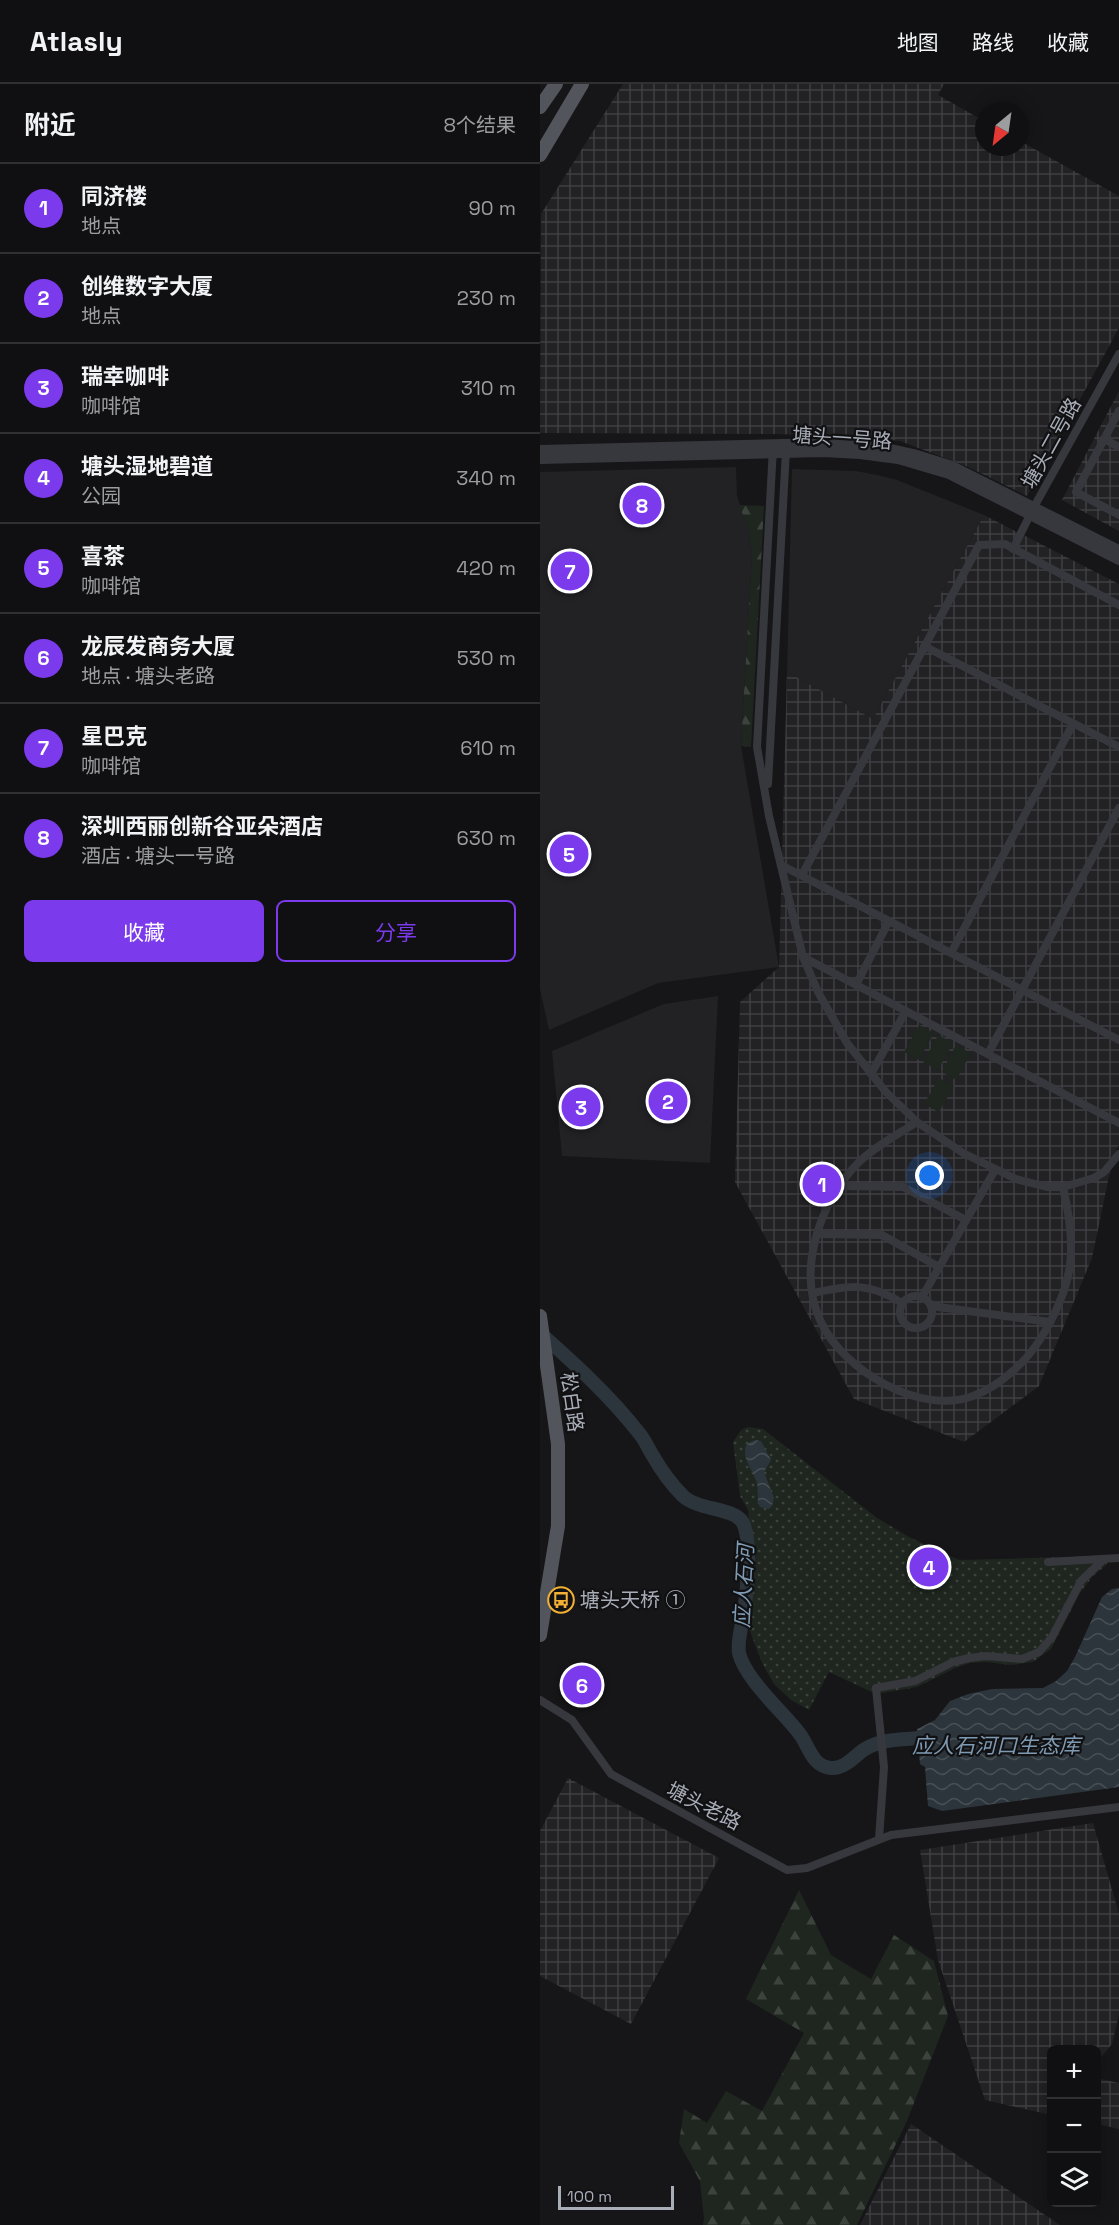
<!DOCTYPE html>
<html lang="zh">
<meta charset="utf-8">
<style>
:root{--surface:#101012;--page:#1e1e20;--text:#f1f3f6;--muted:#9c9d9f;--line:#303032;--accent:#7c3aed}
body{margin:0;font-family:"Space Grotesk","Noto Sans SC",sans-serif;background:var(--page);color:var(--text)}
.controls{position:absolute;right:18px;bottom:18px;display:grid;overflow:hidden;border-radius:9px;box-shadow:0 3px 15px #0003}
.controls button{width:54px;height:54px;display:grid;place-items:center;padding:0;border:0;border-bottom:2px solid var(--line);background:var(--surface);color:var(--text);font:30px sans-serif}
.compass{position:absolute;left:435px;top:18px;width:54px;height:54px;border-radius:50%;background:var(--surface);box-shadow:0 3px 15px #0003;rotate:209deg}
.scale{position:absolute;left:18px;bottom:15px;width:116px;box-sizing:border-box;padding-left:6px;border:3px solid #a8adb8;border-top:0;font-size:16px;line-height:21px;white-space:nowrap;color:#a8adb8;-webkit-text-stroke:4px #111113;paint-order:stroke}
.you{position:absolute;left:390px;top:1092px;width:21px;height:21px;margin:-15px;border:4px solid #fff;border-radius:50%;background:#1a73e8;box-shadow:0 0 0 9px #1a73e833}
.badge{display:grid;place-items:center;width:39px;height:39px;border-radius:50%;background:var(--accent);color:#fff;font-size:20px;font-weight:700}
.pin{position:absolute;translate:-50% -50%;border:3px solid #fff;box-shadow:0 2px 6px #0006}
.list{margin:0;padding:0;list-style:none}
h2{display:flex;justify-content:space-between;align-items:center;height:78px;margin:0;padding:0 24px;font-size:26px}
h2 small{font-size:20px;font-weight:400;color:var(--muted)}
.list li{display:grid;grid-template-columns:39px 1fr auto;gap:18px;align-items:center;box-sizing:border-box;height:90px;padding:0 24px;border-top:2px solid var(--line)}
.list b{display:block;font-size:22px;white-space:nowrap}
.list p{margin:0;font-size:20px;white-space:nowrap;color:var(--muted)}
.list em{font-size:20px;font-style:normal;color:var(--muted)}
.actions{display:flex;gap:12px;padding:18px 24px}
.actions a{flex:1;padding:14px 0;border:2px solid var(--accent);border-radius:9px;text-align:center;font-size:21px;color:var(--accent)}
.actions .main{background:var(--accent);color:#fff}
.icon{flex:none;width:33px;height:33px;fill:none;stroke:currentColor;stroke-width:2;stroke-linecap:round;stroke-linejoin:round}
.map{position:relative;flex:none;width:579px;height:2141px;overflow:hidden}
header{display:flex;align-items:center;gap:36px;box-sizing:border-box;height:84px;padding:0 30px;background:var(--surface);border-bottom:2px solid var(--line)}
header strong{font-size:28px}
nav{display:flex;gap:33px;margin-inline-start:auto;font-size:21px}
main{display:flex}
aside{flex:1;background:var(--surface)}
.map>svg:first-child{display:block}
.built{fill:#222225}
.industrial{fill:url(#industrial-grid)}
.grass{fill:#1e261f}
.forest{fill:url(#forest-firs)}
.park{fill:url(#park-dots)}
.water{fill:url(#water-waves)}
.lines{fill:none;stroke-linecap:round;stroke-linejoin:round}
.river{stroke:#2c353c;stroke-width:14}
.minor{stroke:#37383d;stroke-width:8}
.tertiary{stroke:#37383d;stroke-width:10}
.primary{stroke:#53555c;stroke-width:14}
.labels{text-anchor:middle;stroke-width:4.5;stroke-linejoin:round;paint-order:stroke}
.street-label{font-size:20px;fill:#a8adb8;stroke:#111113}
.poi-label{font-size:20px;fill:#a8adb8;stroke:#111113;text-anchor:start}
.water-label{font-size:21px;font-style:italic;fill:#7f9bb3;stroke:#111113}
</style>
<header>
<strong>Atlasly</strong>
<nav><a>地图</a><a>路线</a><a>收藏</a></nav>
</header>
<main>
<aside>
<h2>附近<small>8个结果</small></h2>
<ul class="list">
<li><span class="badge">1</span><div><b>同济楼</b><p>地点</p></div><em>90 m</em></li>
<li><span class="badge">2</span><div><b>创维数字大厦</b><p>地点</p></div><em>230 m</em></li>
<li><span class="badge">3</span><div><b>瑞幸咖啡</b><p>咖啡馆</p></div><em>310 m</em></li>
<li><span class="badge">4</span><div><b>塘头湿地碧道</b><p>公园</p></div><em>340 m</em></li>
<li><span class="badge">5</span><div><b>喜茶</b><p>咖啡馆</p></div><em>420 m</em></li>
<li><span class="badge">6</span><div><b>龙辰发商务大厦</b><p>地点 · 塘头老路</p></div><em>530 m</em></li>
<li><span class="badge">7</span><div><b>星巴克</b><p>咖啡馆</p></div><em>610 m</em></li>
<li><span class="badge">8</span><div><b>深圳西丽创新谷亚朵酒店</b><p>酒店 · 塘头一号路</p></div><em>630 m</em></li>
</ul>
<div class="actions"><a class="main">收藏</a><a>分享</a></div>
</aside>
<div class="map">
<svg width="579" height="2141" viewBox="0 0 579 2141">
<defs>
<pattern id="industrial-grid" width="8" height="8" patternUnits="userSpaceOnUse" patternTransform="scale(1.5)"><rect width="8" height="8" fill="#222225"/><path d="M0 4h8M4 0v8" fill="none" stroke="#3f3f43"/></pattern>
<pattern id="forest-firs" width="22" height="20" patternUnits="userSpaceOnUse" patternTransform="scale(1.5)"><rect width="22" height="20" fill="#1e261f"/><path d="M5 1l3.5 6h-7zM16 11l3.5 6h-7z" fill="#3c433d"/></pattern>
<pattern id="park-dots" width="8" height="8" patternUnits="userSpaceOnUse" patternTransform="scale(1.5)"><rect width="8" height="8" fill="#1e261f"/><path d="M2 2h.1M6 6h.1" fill="none" stroke="#3c433d" stroke-width="1.8" stroke-linecap="round"/></pattern>
<pattern id="water-waves" width="16" height="10" patternUnits="userSpaceOnUse" patternTransform="scale(1.5)"><rect width="16" height="10" fill="#2c353c"/><path d="M0 5q4-4 8 0t8 0" fill="none" stroke="#485056"/></pattern>
</defs>
<rect width="100%" height="100%" fill="#161618"/>
<g class="built">
<path d="M 196,383 L 197,412 L 208,444 L 212,470 L 201,662 L 239,883 L 118,899 L 9,946 L 0,905 L 0,388 Z"/>
<path d="M 252,385 L 316,387 L 337,391 L 357,396 L 444,431 L 333,635 L 247,588 Z"/>
<path d="M 178,912 L 170,1079 L 22,1072 L 12,967 L 124,920 Z"/>
</g>
<g class="industrial">
<path d="M 83,0 L 404,0 L 398,11 L 444,37 L 444,63 L 480,63 L 480,57 L 579,112 L 579,244 L 487,412 L 426,382 L 360,357 L 312,352 L 232,350 L 0,349 L 1,130 Z"/>
<path d="M 579,307 L 579,447 L 522,416 Z"/>
<path d="M 444,431 L 579,500 L 579,1061 L 573,1073 L 552,1174 L 499,1302 L 424,1358 L 314,1315 L 195,1098 L 200,918 L 239,883 L 247,588 L 333,635 Z"/>
<path d="M 28,1694 L 179,1774 L 91,1940 L 0,1892 L 0,1747 Z"/>
<path d="M 553,1739 L 579,1830 L 579,1930 L 572,1960 L 557,1978 L 556,1966 L 512,1966 L 511,2031 L 445,2016 L 398,1876 L 380,1766 Z"/>
<path d="M 557,1994 L 579,1999 L 579,2045 L 557,2040 Z"/>
<path d="M 371,2040 L 520,2141 L 320,2141 Z"/>
</g>
<g class="grass">
<path d="M 379,941 L 394,949 L 379,976 L 364,968 Z"/>
<path d="M 398,951 L 413,959 L 398,986 L 383,978 Z"/>
<path d="M 416,961 L 431,969 L 416,996 L 402,988 Z"/>
<path d="M 399,994 L 414,1002 L 399,1028 L 384,1020 Z"/>
</g>
<g class="forest">
<path d="M 199,421 L 224,422 L 211,663 L 201,662 L 212,470 L 208,444 Z"/>
<path d="M 259,1806 L 291,1871 L 331,1895 L 354,1851 L 394,1877 L 408,1932 L 367,2037 L 317,2141 L 163,2141 L 164,2135 L 160,2097 L 139,2059 L 144,2025 L 167,2039 L 186,2007 L 222,2027 L 264,1949 L 206,1915 Z"/>
</g>
<path class="park" d="M 208,1343 L 223,1345 L 337,1434 L 369,1453 L 419,1476 L 567,1472 L 567,1480 L 552,1493 L 540,1509 L 511,1565 L 493,1578 L 471,1581 L 446,1578 L 430,1579 L 415,1584 L 377,1603 L 336,1610 L 289,1588 L 269,1626 L 251,1616 L 234,1600 L 222,1579 L 208,1542 L 215,1490 L 208,1426 L 200,1412 L 193,1358 L 201,1346 Z"/>
<g class="water">
<path d="M 215,1356 L 221,1357 L 231,1376 L 224,1388 L 234,1414 L 232,1422 L 229,1425 L 220,1423 C 216,1416 219,1408 217,1399 C 214,1389 204,1377 205,1366 C 205,1360 210,1358 215,1356 Z"/>
<path d="M 579,1504 L 579,1703 L 402,1727 L 388,1722 L 385,1683 L 380,1680 L 377,1645 L 395,1636 L 410,1617 L 428,1610 L 452,1605 L 503,1604 L 516,1597 L 527,1587 L 535,1573 L 562,1513 L 572,1505 Z"/>
</g>
<g class="lines">
<path class="river" d="M 0,1249 C 35,1280 70,1312 99,1349 C 105,1356 108,1364 113,1372 C 121,1386 131,1400 143,1412 C 159,1427 194,1423 203,1439 C 212,1457 207,1508 204,1529 C 202,1542 197,1556 199,1569 C 205,1595 243,1628 259,1649 C 269,1661 271,1682 291,1684 C 305,1685 314,1672 325,1665 C 340,1655 361,1656 378,1654"/>
<g class="minor">
<path d="M 579,327 L 536,408 L 579,431"/>
<path d="M 564,355 L 579,363"/>
<path d="M 233,363 L 217,663 L 229,732 L 263,873 L 278,908 L 307,959 L 345,1007 L 377,1038 L 423,1069 L 476,1095 L 507,1103 L 523,1103 L 554,1094 L 564,1088 L 579,1070"/>
<path d="M 473,465 L 494,423 L 579,270"/>
<path d="M 384,562 L 579,663"/>
<path d="M 228,700 L 246,366"/>
<path d="M 241,781 L 579,956"/>
<path d="M 262,791 L 439,461 L 465,460 L 579,521"/>
<path d="M 411,869 L 533,640"/>
<path d="M 263,873 L 579,1039"/>
<path d="M 316,901 L 349,837"/>
<path d="M 448,970 L 579,724"/>
<path d="M 331,990 L 366,927"/>
<path d="M 377,1038 C 357,1051 335,1062 318,1079 C 280,1118 256,1186 281,1238 C 303,1286 380,1332 433,1312 C 460,1302 486,1278 501,1254 C 535,1199 537,1164 523,1103"/>
<path d="M 300,1102 L 363,1103 L 426,1136"/>
<path d="M 277,1150 L 342,1151 L 399,1183"/>
<path d="M 273,1209 C 310,1201 329,1198 362,1219"/>
<circle cx="376" cy="1228" r="16"/>
<path d="M 382,1213 L 455,1086"/>
<path d="M 391,1222 L 510,1238"/>
<path d="M 508,1478 L 579,1474"/>
<path d="M 0,1616 L 32,1636 L 71,1690 L 247,1786 L 267,1784 L 351,1751 L 579,1723"/>
<path d="M 339,1755 L 344,1683 L 336,1604 L 375,1597 L 413,1578 L 429,1574 L 446,1572 L 482,1575 L 499,1568 L 512,1553 L 541,1497 L 564,1475"/>
</g>
<g class="tertiary">
<path d="M 0,366 L 283,359 L 341,363 L 377,371 L 412,382 L 579,466"/>
<path d="M 0,375 L 283,368 L 320,370 L 358,375 L 409,390 L 579,476"/>
</g>
<g class="primary">
<path d="M 0,23 L 16,0"/>
<path d="M 0,71 L 42,0"/>
<path d="M 0,1232 L 18,1360 L 18,1442 L 0,1551"/>
</g>
</g>
<defs>
<g id="bus-ring" transform="scale(1.35)"><circle r="9.5" fill="#111113" stroke="#f2b134" stroke-width="1.5"/><path d="M-5-6H5V4H4V6H2V4H-2V6H-4V4H-5ZM-3.5-4V0h7V-4ZM-3.5 1.2v1.5H-2V1.2ZM2 1.2v1.5H3.5V1.2Z" fill="#f2b134"/></g>
</defs>
<g fill-rule="evenodd">
<use href="#bus-ring" x="21" y="1516"/>
</g>
<g class="labels">
<g class="street-label">
<text transform="translate(302 354) rotate(4)" y="7">塘头一号路</text>
<text transform="translate(511 359) rotate(-61)" y="7">塘头二号路</text>
<text transform="translate(32 1318) rotate(82)" y="7">松白路</text>
<text transform="translate(164 1722) rotate(27)" y="7">塘头老路</text>
</g>
<g class="poi-label">
<text x="40" y="1523">塘头天桥 ①</text>
</g>
<g class="water-label">
<text transform="translate(204 1502) rotate(-87)" y="7">应人石河</text>
<text x="456" y="1669">应人石河口生态库</text>
</g>
</g>
</svg>
<div class="controls">
<button>+</button>
<button>−</button>
<button><svg class="icon" aria-label="layers" viewBox="0 0 24 24"><path d="M12 4l9 5-9 5-9-5zM3 14l9 5 9-5"/></svg></button>
</div>
<svg class="compass" viewBox="-18 -18 36 36"><path d="M0-13l5 13h-10z" fill="#e53935"/><path d="M0 13l5-13h-10z" fill="#9c9d9f"/></svg>
<div class="scale">100 m</div>
<div class="you"></div>
<div class="pin badge" style="left:282px;top:1100px">1</div>
<div class="pin badge" style="left:128px;top:1017px">2</div>
<div class="pin badge" style="left:41px;top:1023px">3</div>
<div class="pin badge" style="left:389px;top:1483px">4</div>
<div class="pin badge" style="left:29px;top:770px">5</div>
<div class="pin badge" style="left:42px;top:1601px">6</div>
<div class="pin badge" style="left:30px;top:487px">7</div>
<div class="pin badge" style="left:102px;top:421px">8</div>
</div>
</main>
